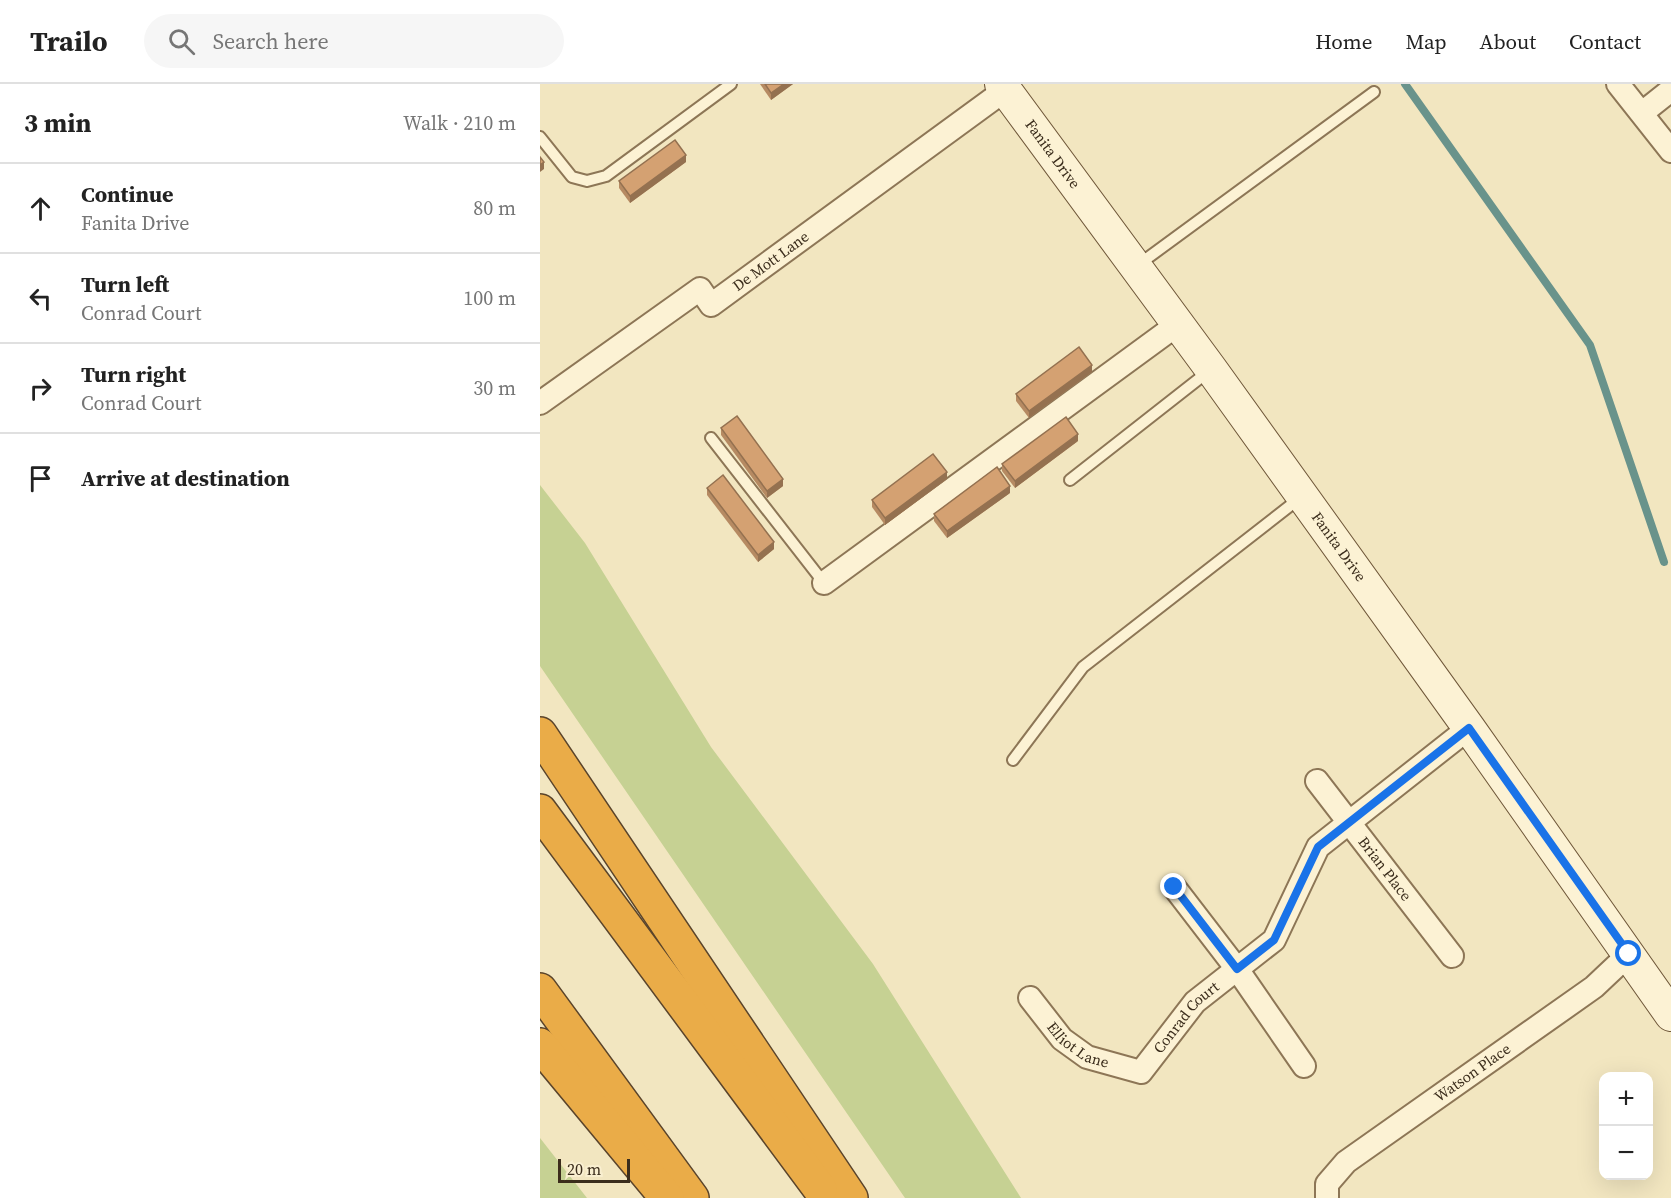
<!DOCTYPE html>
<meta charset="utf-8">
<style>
:root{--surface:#fff;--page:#f6f6f6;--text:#222;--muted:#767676;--line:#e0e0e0}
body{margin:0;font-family:"Source Serif 4",serif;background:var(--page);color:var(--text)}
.controls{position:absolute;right:18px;bottom:18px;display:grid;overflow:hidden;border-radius:12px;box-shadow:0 6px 24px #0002}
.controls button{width:54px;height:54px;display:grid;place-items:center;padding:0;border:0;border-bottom:2px solid var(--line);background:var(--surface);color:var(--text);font:30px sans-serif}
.scale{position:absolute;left:18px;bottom:15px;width:72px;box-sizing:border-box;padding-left:6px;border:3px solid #3b2d1c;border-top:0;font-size:16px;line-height:21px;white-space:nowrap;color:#3b2d1c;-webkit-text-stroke:4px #f9efd0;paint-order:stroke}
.stop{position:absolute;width:18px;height:18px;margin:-14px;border:4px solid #1a73e8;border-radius:50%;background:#fff}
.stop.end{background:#1a73e8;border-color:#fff;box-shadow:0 2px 6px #0008}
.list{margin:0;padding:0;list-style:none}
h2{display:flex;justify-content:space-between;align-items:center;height:78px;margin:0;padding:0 24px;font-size:26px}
h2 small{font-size:20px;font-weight:400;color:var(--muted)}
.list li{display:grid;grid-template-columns:39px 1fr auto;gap:18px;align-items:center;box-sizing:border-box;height:90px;padding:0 24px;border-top:2px solid var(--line)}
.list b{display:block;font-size:22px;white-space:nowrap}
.list p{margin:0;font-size:20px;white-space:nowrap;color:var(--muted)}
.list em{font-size:20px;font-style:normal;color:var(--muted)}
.icon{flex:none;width:33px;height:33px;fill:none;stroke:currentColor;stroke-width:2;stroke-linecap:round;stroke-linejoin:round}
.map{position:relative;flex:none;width:1131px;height:1114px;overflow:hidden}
header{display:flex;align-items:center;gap:36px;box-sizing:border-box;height:84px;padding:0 30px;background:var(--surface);border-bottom:2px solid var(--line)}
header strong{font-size:28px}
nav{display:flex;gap:33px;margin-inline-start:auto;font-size:21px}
.search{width:420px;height:54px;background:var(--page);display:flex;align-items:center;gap:15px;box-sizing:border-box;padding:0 21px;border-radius:33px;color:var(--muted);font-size:22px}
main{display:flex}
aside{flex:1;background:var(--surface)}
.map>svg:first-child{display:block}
.green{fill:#c6d193}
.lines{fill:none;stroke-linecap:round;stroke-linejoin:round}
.stream{stroke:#69938b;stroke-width:8}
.service-casing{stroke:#8d7656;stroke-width:14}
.minor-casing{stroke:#8d7656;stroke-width:26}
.secondary-casing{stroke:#6f5739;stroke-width:34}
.motorway-casing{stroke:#5a442b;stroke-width:36}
.service{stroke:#fcf2d4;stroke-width:10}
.minor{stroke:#fcf2d4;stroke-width:22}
.secondary{stroke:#fcf2d4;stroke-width:32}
.motorway{stroke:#eaac48;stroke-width:33}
.wall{fill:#b68a62}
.shaded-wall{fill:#947150}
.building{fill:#d4a172;stroke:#947150;stroke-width:1.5}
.route{stroke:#1a73e8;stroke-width:8}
.labels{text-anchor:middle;stroke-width:6;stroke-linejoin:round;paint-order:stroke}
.street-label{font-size:15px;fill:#3b2d1c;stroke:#f9efd0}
</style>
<header>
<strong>Trailo</strong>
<div class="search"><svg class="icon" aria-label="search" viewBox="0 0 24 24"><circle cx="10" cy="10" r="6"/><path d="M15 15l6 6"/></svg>Search here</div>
<nav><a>Home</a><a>Map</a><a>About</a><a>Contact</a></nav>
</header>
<main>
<aside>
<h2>3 min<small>Walk · 210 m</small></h2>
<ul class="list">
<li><svg class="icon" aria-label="ahead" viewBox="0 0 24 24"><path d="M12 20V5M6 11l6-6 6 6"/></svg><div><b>Continue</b><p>Fanita Drive</p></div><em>80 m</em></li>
<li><svg class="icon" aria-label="left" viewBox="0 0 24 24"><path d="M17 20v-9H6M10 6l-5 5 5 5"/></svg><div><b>Turn left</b><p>Conrad Court</p></div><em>100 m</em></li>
<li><svg class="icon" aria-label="right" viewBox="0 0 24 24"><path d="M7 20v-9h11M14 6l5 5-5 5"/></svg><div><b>Turn right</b><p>Conrad Court</p></div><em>30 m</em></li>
<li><svg class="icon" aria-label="arrive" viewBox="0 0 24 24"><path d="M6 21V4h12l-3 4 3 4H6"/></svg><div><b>Arrive at destination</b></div></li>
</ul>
</aside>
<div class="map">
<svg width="1131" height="1114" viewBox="0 0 1131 1114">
<rect width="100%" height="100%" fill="#f2e6c0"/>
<g class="green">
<path d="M 0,401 L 45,459 L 171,663 L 333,880 L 481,1114 L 365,1114 L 0,582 Z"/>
<path d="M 0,1054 L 47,1114 L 0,1114 Z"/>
</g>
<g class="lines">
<path class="stream" d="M 865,0 L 1050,261 L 1124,478"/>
<g class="service-casing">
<g id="service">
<path d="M 0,53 L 32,93 L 47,97 L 66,92 L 191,0"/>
<path d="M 598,181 L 834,8"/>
<path d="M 171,354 L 284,499"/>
<path d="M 530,396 L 669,287"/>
<path d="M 473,676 L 543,583 L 760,414"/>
</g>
</g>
<g class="minor-casing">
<g id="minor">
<path d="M 1078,0 L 1131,67"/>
<path d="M 1102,29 L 1131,6"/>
<path id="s1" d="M 0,319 L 160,205 L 171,221 L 465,6"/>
<path d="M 284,499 L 638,240"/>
<path id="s2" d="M 777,697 L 912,872"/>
<path d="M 634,803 L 697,885 L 764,982"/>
<path id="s3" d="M 490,914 L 522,955 L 547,973 L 601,988 L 655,918 L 734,856 L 778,763 L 929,644"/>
<path id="s4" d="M 787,1114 L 787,1100 L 806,1078 L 1054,903 L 1089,870"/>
</g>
</g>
<g class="secondary-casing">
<g id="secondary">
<path id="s5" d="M 461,0 L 671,285 L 929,644 L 1131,931"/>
</g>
</g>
<g class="motorway-casing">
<g id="motorway">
<path d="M 0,650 L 311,1114"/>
<path d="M 0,727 L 280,1105"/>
<path d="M 0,906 L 152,1114"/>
<path d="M 0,961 L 127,1114"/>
</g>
</g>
<use href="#service" class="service"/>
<use href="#minor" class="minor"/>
<use href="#secondary" class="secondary"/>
<use href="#motorway" class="motorway"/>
</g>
<g class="wall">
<path d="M 220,0 L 253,0 L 231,16 Z"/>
<path d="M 146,78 L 90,119 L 79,104 L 79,97 Z"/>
<path d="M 552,288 L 489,334 L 476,317 L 476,310 Z"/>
<path d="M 181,344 L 243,402 L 227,414 L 181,351 Z"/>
<path d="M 538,357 L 475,404 L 462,387 L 462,380 Z"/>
<path d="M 407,395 L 345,441 L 332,423 L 332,416 Z"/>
<path d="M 167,404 L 234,465 L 218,478 L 167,411 Z"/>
<path d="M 470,409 L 407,454 L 394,437 L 394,430 Z"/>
</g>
<g class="shaded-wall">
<path d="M 244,0 L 253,0 L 231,16 L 231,9 Z"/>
<path d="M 146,71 L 146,78 L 90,119 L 90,112 Z"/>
<path d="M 4,78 L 4,85 L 0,88 L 0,81 Z"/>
<path d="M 552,281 L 552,288 L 489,334 L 489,327 Z"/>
<path d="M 538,350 L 538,357 L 475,404 L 475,397 Z"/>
<path d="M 407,388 L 407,395 L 345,441 L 345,434 Z"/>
<path d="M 243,395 L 243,402 L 227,414 L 227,407 Z"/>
<path d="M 470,402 L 470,409 L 407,454 L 407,447 Z"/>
<path d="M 234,458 L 234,465 L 218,478 L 218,471 Z"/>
</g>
<g class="building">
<path d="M 225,0 L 244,0 L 231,9 Z"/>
<path d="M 135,56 L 146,71 L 90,112 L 79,97 Z"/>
<path d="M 0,73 L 4,78 L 0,81 Z"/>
<path d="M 539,263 L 552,281 L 489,327 L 476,310 Z"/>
<path d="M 197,332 L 243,395 L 227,407 L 181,344 Z"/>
<path d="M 526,333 L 538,350 L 475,397 L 462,380 Z"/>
<path d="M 393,370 L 407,388 L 345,434 L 332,416 Z"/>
<path d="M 457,383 L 470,402 L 407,447 L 394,430 Z"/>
<path d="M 183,391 L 234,458 L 218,471 L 167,404 Z"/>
</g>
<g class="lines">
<path class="route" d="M 634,803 L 697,885 L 734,856 L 778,763 L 929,644 L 1089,870"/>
</g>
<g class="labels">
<g class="street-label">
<text dy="5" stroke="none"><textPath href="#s5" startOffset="87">Fanita Drive</textPath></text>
<text dy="5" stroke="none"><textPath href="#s1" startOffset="290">De Mott Lane</textPath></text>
<text dy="5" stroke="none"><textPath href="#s5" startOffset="573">Fanita Drive</textPath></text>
<text dy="5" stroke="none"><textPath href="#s2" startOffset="111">Brian Place</textPath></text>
<text dy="5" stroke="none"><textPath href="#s3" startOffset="210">Conrad Court</textPath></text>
<text dy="5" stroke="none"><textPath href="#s3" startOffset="69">Elliot Lane</textPath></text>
<text dy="5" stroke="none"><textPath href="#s4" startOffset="198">Watson Place</textPath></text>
</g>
</g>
</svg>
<div class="controls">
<button>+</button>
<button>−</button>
</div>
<div class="scale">20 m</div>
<div class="stop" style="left:1089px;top:870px"></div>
<div class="stop end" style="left:634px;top:803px"></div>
</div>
</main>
